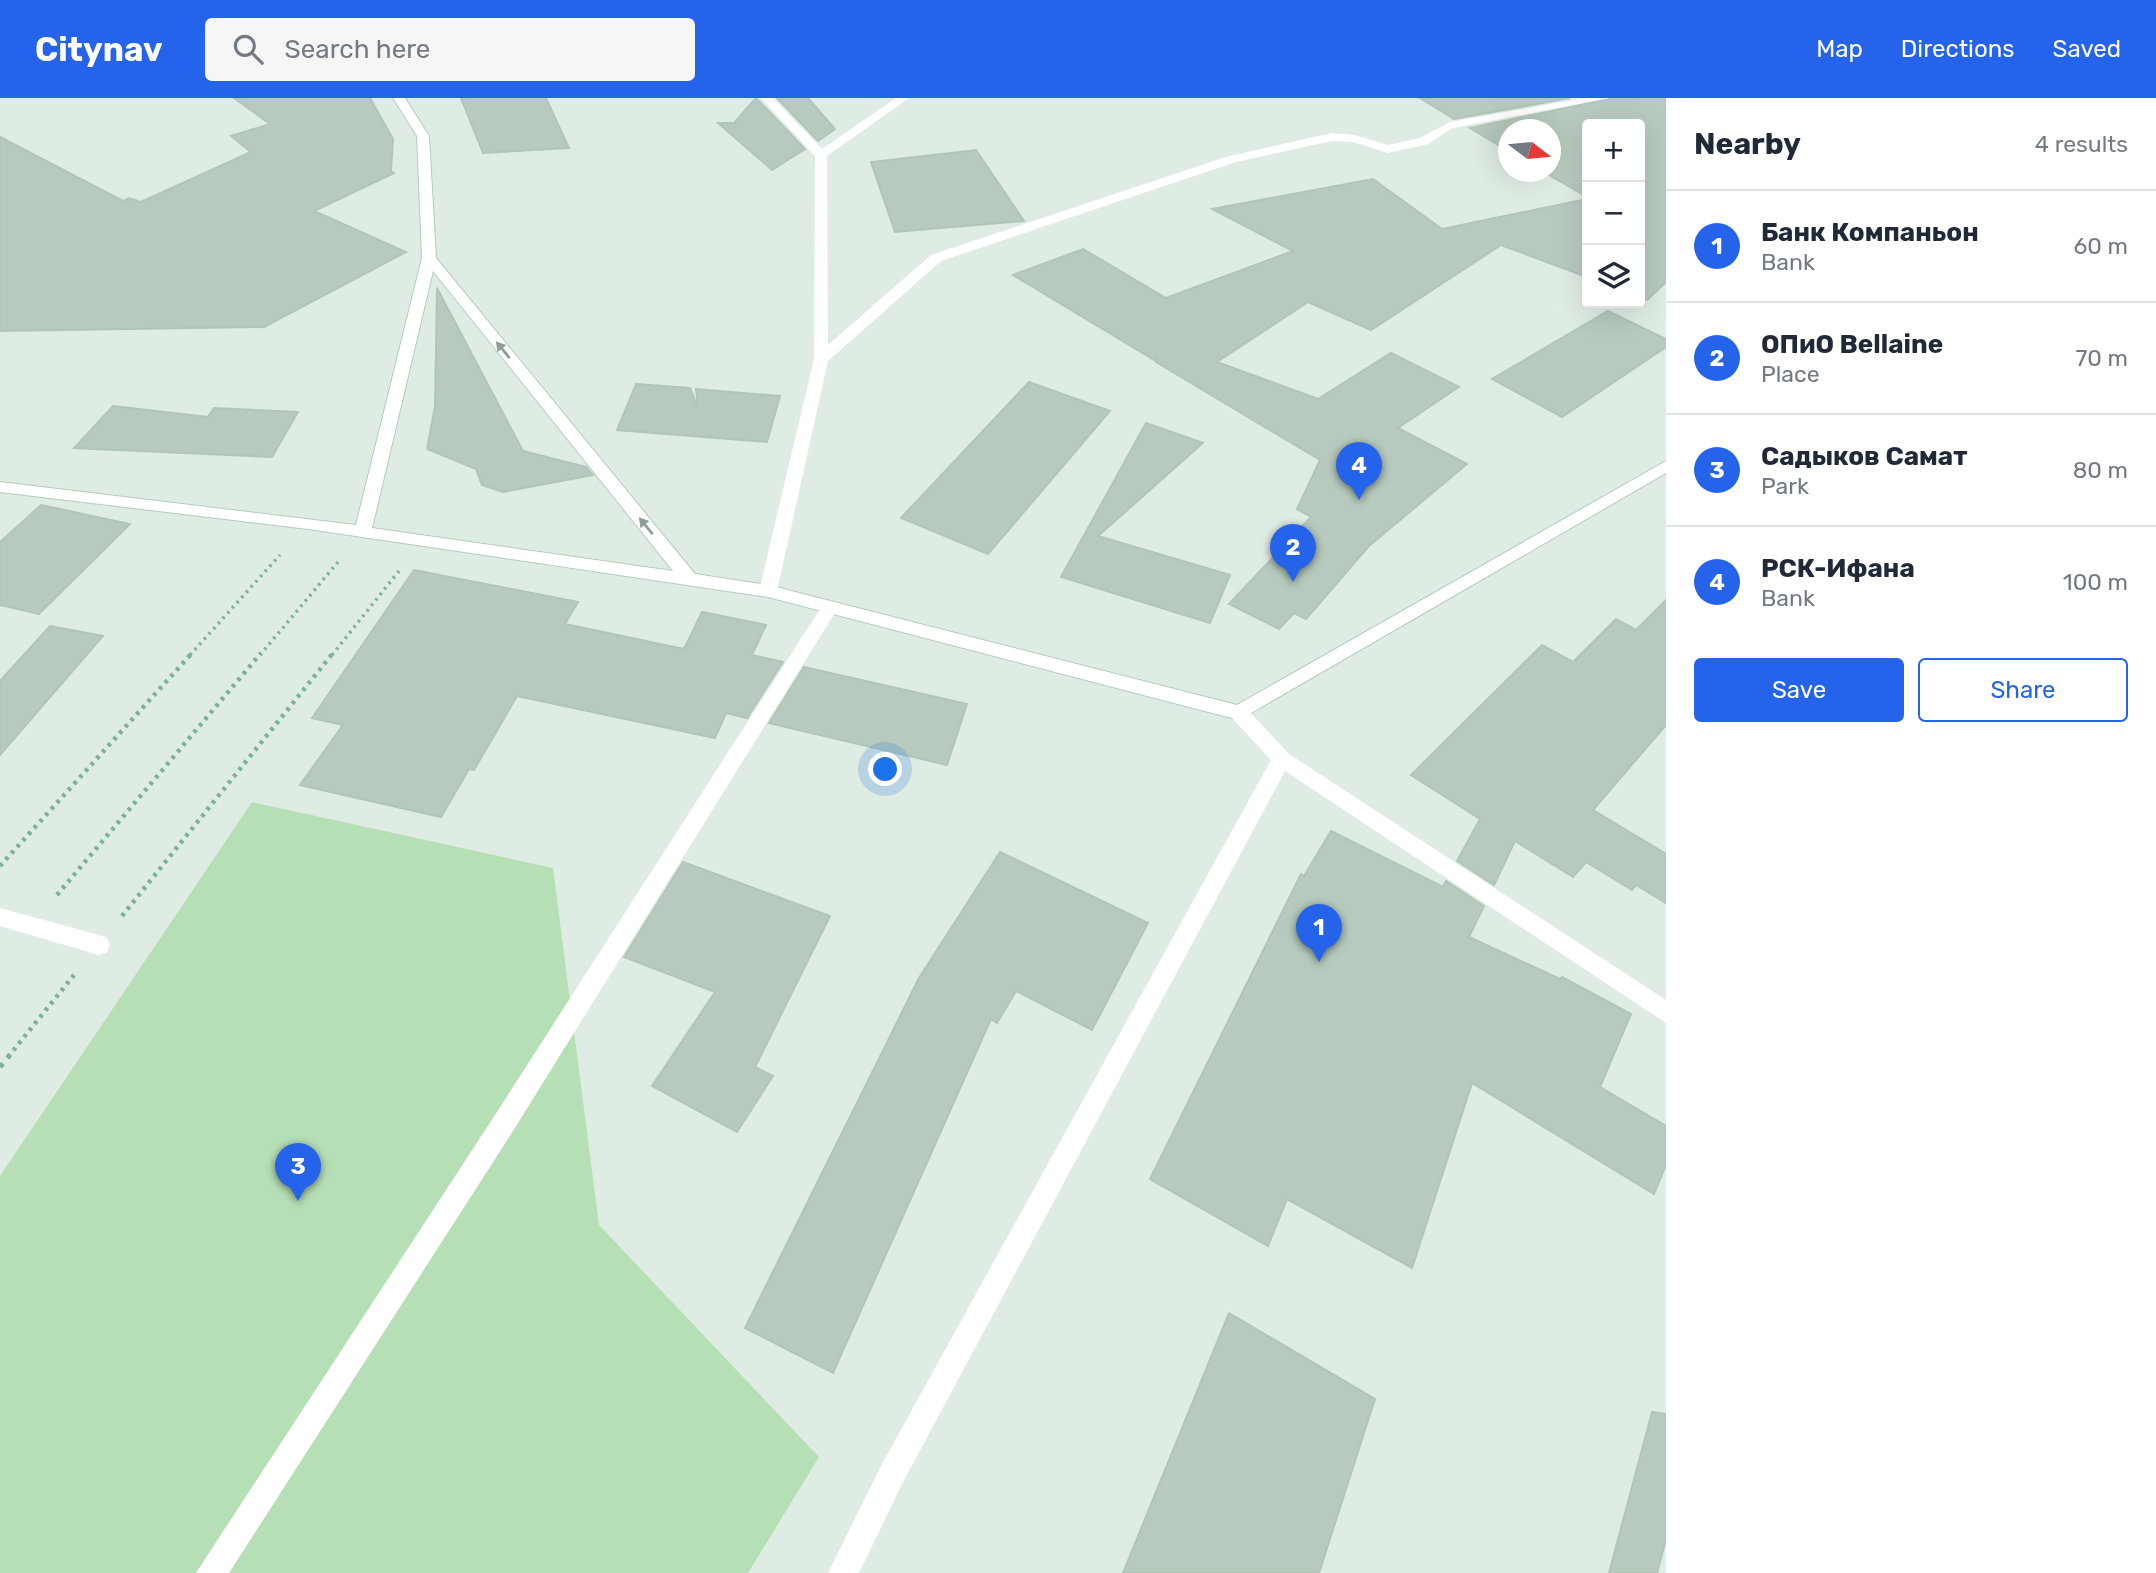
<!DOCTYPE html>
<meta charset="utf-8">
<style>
:root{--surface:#fff;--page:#f6f6f7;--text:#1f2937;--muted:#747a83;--line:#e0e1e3;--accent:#2563eb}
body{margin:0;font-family:Rubik,sans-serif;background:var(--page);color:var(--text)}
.controls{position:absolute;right:21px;top:21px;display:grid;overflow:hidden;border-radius:7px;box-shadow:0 7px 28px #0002}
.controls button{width:63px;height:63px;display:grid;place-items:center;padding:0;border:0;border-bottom:2px solid var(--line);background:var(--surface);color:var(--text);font:35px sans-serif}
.compass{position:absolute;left:1498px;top:21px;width:63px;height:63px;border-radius:50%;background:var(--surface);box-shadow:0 7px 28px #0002;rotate:106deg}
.you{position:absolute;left:886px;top:672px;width:24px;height:24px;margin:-18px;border:5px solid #fff;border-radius:50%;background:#1a73e8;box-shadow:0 0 0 10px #1a73e833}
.badge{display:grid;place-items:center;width:46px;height:46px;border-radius:50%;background:var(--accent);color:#fff;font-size:23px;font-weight:700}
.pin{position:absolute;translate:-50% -58px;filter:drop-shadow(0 2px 4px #0008)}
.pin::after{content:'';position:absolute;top:37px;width:24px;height:21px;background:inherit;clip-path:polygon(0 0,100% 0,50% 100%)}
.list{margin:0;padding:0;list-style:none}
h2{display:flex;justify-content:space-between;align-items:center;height:91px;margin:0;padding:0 28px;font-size:30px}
h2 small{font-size:23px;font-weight:400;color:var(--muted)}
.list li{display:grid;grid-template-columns:46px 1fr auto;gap:21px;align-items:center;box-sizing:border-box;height:112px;padding:0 28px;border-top:2px solid var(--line)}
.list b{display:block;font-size:26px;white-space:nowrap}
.list p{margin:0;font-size:23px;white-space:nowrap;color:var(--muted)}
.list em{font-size:23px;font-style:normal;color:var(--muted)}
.actions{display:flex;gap:14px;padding:21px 28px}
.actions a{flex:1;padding:16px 0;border:2px solid var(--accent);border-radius:7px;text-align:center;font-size:24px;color:var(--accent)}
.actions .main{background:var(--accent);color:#fff}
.icon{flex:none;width:38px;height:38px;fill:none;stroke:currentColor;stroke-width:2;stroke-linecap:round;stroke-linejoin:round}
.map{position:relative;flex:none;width:1666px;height:1475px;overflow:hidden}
header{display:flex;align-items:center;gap:42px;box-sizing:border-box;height:98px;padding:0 35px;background:var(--accent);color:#fff}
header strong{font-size:33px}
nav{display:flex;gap:38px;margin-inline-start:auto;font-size:24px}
.search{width:490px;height:63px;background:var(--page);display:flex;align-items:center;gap:18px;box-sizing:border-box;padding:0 24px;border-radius:7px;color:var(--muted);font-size:26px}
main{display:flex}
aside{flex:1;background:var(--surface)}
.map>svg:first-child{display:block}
.green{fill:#b7dfb6}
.building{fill:#b7cabd;stroke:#b1c6b7;stroke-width:2}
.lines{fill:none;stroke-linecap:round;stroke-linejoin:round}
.secondary-casing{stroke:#b2cdbb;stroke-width:2}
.path-far2{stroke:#7db392;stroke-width:3.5;stroke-dasharray:2.5 4.5;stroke-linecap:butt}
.path-far1{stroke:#7db392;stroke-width:4.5;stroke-dasharray:3.5 5;stroke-linecap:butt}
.path{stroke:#7db392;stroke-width:5;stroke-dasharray:4.5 7;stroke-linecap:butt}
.lane{fill:#fff;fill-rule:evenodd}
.street{fill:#fff;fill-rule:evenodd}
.secondary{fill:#fff;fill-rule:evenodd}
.oneway{fill:#8f9e96}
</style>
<header>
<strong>Citynav</strong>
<div class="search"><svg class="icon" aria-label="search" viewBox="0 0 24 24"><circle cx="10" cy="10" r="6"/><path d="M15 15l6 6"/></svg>Search here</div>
<nav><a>Map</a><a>Directions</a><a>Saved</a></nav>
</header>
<main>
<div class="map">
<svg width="1666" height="1475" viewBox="0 0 1666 1475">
<rect width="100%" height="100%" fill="#dfece3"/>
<path class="green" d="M 252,704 L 553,770 L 599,1127 L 819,1359 L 748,1475 L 0,1475 L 0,1078 Z"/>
<g class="building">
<path d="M 234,0 L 370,0 L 393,41 L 391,73 L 394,75 L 314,113 L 406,154 L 264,229 L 0,233 L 0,39 L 123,103 L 129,100 L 141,104 L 251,54 L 231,38 L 270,26 Z"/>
<path d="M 461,0 L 546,0 L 569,50 L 483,55 Z"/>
<path d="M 756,0 L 805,51 L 772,72 L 718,25 L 734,25 Z"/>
<path d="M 777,0 L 808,0 L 835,31 L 818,43 Z"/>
<path d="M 1420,0 L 1570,0 L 1454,21 Z"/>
<path d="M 1613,0 L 1666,0 L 1666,184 L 1647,202 L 1640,199 L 1640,26 L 1587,26 L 1587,99 L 1544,74 L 1550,74 L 1550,32 L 1508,32 L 1508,53 L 1470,30 Z"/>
<path d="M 976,52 L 1024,123 L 895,134 L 871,64 Z"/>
<path d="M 1373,81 L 1442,131 L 1587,101 L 1587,179 L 1501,147 L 1371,232 L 1308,204 L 1217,264 L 1318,301 L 1391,255 L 1459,289 L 1398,330 L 1467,366 L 1369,448 L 1306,521 L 1294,515 L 1279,531 L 1229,506 L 1311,419 L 1297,411 L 1320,362 L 1156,264 L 1156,259 L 1154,262 L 1013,177 L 1083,151 L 1166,200 L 1293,153 L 1212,111 Z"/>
<path d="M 437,190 L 523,353 L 586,369 L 593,377 L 503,394 L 482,387 L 476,371 L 427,351 L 435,308 Z"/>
<path d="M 1608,213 L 1666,241 L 1666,249 L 1562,319 L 1492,281 Z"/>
<path d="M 1029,284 L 1110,313 L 988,456 L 901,420 Z"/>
<path d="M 636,286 L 690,290 L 698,310 L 696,291 L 780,298 L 767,344 L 617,332 Z"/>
<path d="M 113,308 L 208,319 L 214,310 L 298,314 L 272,359 L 74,350 Z"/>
<path d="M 1146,325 L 1203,345 L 1098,438 L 1230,477 L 1210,525 L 1061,479 Z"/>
<path d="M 41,407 L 130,426 L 39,516 L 0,507 L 0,444 Z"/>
<path d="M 414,472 L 578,504 L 565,526 L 684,551 L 702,514 L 766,527 L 752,557 L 783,564 L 747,620 L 726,615 L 715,640 L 517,598 L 474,672 L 469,671 L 441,719 L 300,687 L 343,627 L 312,620 Z"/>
<path d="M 1666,502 L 1666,627 L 1593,712 L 1666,756 L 1666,805 L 1636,787 L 1632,792 L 1586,764 L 1573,779 L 1515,743 L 1494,787 L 1457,763 L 1480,721 L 1411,677 L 1542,547 L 1573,564 L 1616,521 L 1636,532 Z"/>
<path d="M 50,528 L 103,538 L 0,657 L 0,583 Z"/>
<path d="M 804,569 L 967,606 L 947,667 L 769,625 Z"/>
<path d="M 1331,733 L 1443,789 L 1446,783 L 1484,808 L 1469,839 L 1560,881 L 1562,879 L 1631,916 L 1600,989 L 1666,1028 L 1666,1067 L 1654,1096 L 1472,985 L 1412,1170 L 1287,1101 L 1268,1148 L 1150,1081 L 1301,776 L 1304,778 Z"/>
<path d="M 1000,754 L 1148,825 L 1092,932 L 1016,893 L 997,925 L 991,921 L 833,1275 L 745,1230 L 919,880 Z"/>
<path d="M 683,764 L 830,818 L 755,969 L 773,978 L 737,1034 L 652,988 L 715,894 L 624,859 Z"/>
<path d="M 1229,1215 L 1375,1301 L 1319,1475 L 1123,1475 Z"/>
<path d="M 1652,1314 L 1666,1316 L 1666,1441 L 1657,1475 L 1609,1475 Z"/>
</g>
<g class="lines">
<g class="secondary-casing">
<path id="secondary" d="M 393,0 L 405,0 L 429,38 L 436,160 L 695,476 L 768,487 L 1237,607 L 1666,363 L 1666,375 L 1239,622 L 768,499 L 308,431 L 0,394 L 0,384 L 356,427 L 422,160 L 417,38 ZM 433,173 L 673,473 L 372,430 Z"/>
</g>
<g class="path-far2">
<path d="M 190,557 L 280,457"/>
<path d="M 260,557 L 338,464"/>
<path d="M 332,557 L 399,473"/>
</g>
<g class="path-far1">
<path d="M 0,768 L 192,555"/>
<path d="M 57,797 L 261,555"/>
<path d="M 122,818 L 333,555"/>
<path d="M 8,959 L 74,877"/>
</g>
<path class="path" d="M 0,969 L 10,957"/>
<g class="lane">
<path d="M 830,503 L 836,505 L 839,509 L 836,513 L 513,1033 L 229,1475 L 196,1475 L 495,1017 L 824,505 Z"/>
<path d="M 0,810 L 99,837 L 107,840 L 110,847 L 107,854 L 99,857 L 0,828 Z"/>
</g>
<g class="street">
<path d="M 761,0 L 773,0 L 822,51 L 896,0 L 909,0 L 827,58 L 828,247 L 931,157 L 1229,58 L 1332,35 L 1354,37 L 1388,47 L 1420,40 L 1450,24 L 1585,0 L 1610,0 L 1453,30 L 1428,46 L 1388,55 L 1353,44 L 1332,43 L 1236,64 L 941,163 L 828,263 L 777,493 L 768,499 L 759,493 L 814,261 L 815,58 Z"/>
<path d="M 1239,608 L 1246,610 L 1289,656 L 1666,902 L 1666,925 L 1285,673 L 902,1386 L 859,1475 L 828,1475 L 882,1366 L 1271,662 L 1232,620 L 1229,615 L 1232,610 Z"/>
</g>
<use href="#secondary" class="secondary"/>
</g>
<defs><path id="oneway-solid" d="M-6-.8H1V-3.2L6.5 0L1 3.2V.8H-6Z" transform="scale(1.75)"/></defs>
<g class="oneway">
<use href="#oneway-solid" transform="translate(503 252) rotate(-129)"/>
<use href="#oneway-solid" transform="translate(646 428) rotate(-129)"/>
</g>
</svg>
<div class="controls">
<button>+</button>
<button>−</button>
<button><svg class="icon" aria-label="layers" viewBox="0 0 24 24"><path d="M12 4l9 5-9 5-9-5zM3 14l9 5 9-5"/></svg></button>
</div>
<svg class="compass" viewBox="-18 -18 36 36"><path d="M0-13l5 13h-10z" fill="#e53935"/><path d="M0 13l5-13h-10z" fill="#747a83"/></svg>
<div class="you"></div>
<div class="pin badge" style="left:1319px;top:864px">1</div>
<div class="pin badge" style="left:1293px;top:484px">2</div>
<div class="pin badge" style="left:298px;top:1103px">3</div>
<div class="pin badge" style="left:1359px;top:402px">4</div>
</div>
<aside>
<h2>Nearby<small>4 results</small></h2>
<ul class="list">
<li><span class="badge">1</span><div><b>Банк Компаньон</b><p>Bank</p></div><em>60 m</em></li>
<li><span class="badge">2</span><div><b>ОПиО Bellaine</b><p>Place</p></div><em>70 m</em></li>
<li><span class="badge">3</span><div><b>Садыков Самат</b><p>Park</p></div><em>80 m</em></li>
<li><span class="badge">4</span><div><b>РСК-Ифана</b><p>Bank</p></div><em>100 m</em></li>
</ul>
<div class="actions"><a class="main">Save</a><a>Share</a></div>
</aside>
</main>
